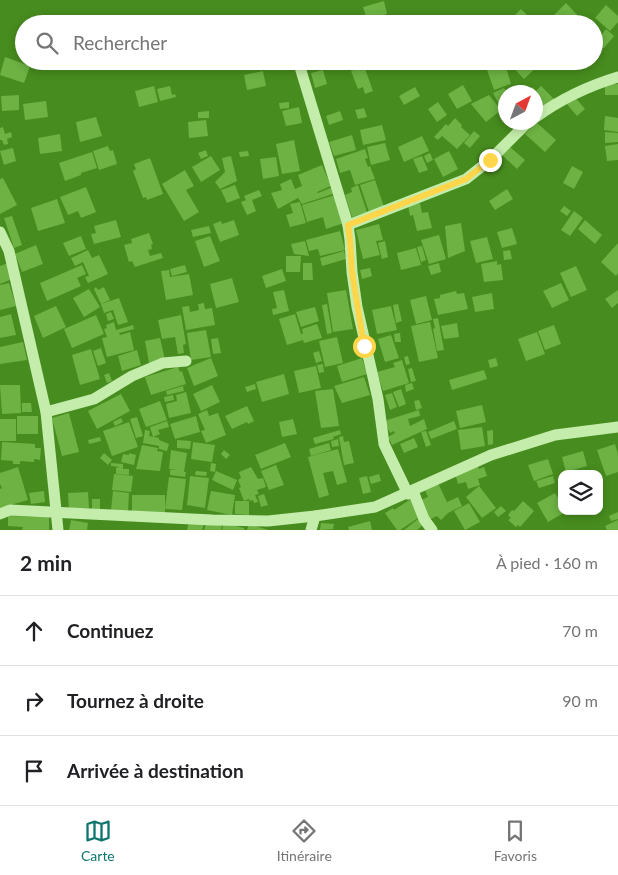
<!DOCTYPE html>
<html lang="fr">
<meta charset="utf-8">
<style>
:root{--surface:#fff;--page:#f6f6f6;--text:#202124;--muted:#757577;--line:#e0e0e0;--accent:#0f766e}
body{margin:0;font-family:Lato,sans-serif;background:var(--page);color:var(--text)}
.controls{position:absolute;right:15px;bottom:15px;display:grid;overflow:hidden;border-radius:10px;box-shadow:0 2px 8px #0003}
.controls button{width:45px;height:45px;display:grid;place-items:center;padding:0;border:0;border-bottom:1px solid var(--line);background:var(--surface);color:var(--text);font:25px sans-serif}
.compass{position:absolute;left:498px;top:85px;width:45px;height:45px;border-radius:50%;background:var(--surface);box-shadow:0 2px 8px #0003;rotate:41deg}
.stop{position:absolute;width:15px;height:15px;margin:-11px;border:4px solid #ffd54a;border-radius:50%;background:#fff}
.stop.end{background:#ffd54a;border-color:#fff;box-shadow:0 1px 5px #0008}
.list{margin:0;padding:0;list-style:none}
h2{display:flex;justify-content:space-between;align-items:center;height:65px;margin:0;padding:0 20px;font-size:21px}
h2 small{font-size:16px;font-weight:400;color:var(--muted)}
.list li{display:grid;grid-template-columns:32px 1fr auto;gap:15px;align-items:center;box-sizing:border-box;height:70px;padding:0 20px;border-top:1px solid var(--line)}
.list b{display:block;font-size:19px;white-space:nowrap}
.list em{font-size:16px;font-style:normal;color:var(--muted)}
.icon{flex:none;width:28px;height:28px;fill:none;stroke:currentColor;stroke-width:2;stroke-linecap:round;stroke-linejoin:round}
.map{position:relative;flex:none;width:618px;height:530px;overflow:hidden}
.search{position:absolute;background:var(--surface);box-shadow:0 2px 8px #0003;left:15px;right:15px;top:15px;height:55px;display:flex;align-items:center;gap:12px;box-sizing:border-box;padding:0 18px;border-radius:28px;color:var(--muted);font-size:19px}
.sheet{height:275px;background:var(--surface)}
nav{display:flex;justify-content:space-around;align-items:center;box-sizing:border-box;height:70px;border-top:1px solid var(--line);background:var(--surface);font-size:14px;color:var(--muted)}
nav a{display:grid;justify-items:center;gap:2px}
nav .on{color:var(--accent)}
.map>svg:first-child{display:block}
.building{fill:#6db243}
.lines{fill:none;stroke-linecap:round;stroke-linejoin:round}
.minor{stroke:#c4ecab;stroke-width:11}
.route{stroke:#ffd54a;stroke-width:6}
</style>
<div class="map">
<svg width="618" height="530" viewBox="0 0 618 530">
<rect width="100%" height="100%" fill="#478c1e"/>
<g class="building">
<path d="M 384,1 L 387,14 L 367,20 L 363,7 Z"/>
<path d="M 566,3 L 581,19 L 575,24 L 563,24 L 554,15 Z"/>
<path d="M 606,5 L 618,16 L 618,22 L 610,31 L 595,18 Z"/>
<path d="M 521,9 L 532,20 L 529,24 L 508,24 L 507,23 Z"/>
<path d="M 606,29 L 614,36 L 604,48 L 596,42 Z"/>
<path d="M 5,57 L 30,66 L 24,83 L 0,75 Z"/>
<path d="M 205,61 L 223,61 L 223,62 L 206,66 Z"/>
<path d="M 484,61 L 506,61 L 507,63 L 505,64 L 511,84 L 494,90 Z"/>
<path d="M 507,61 L 543,61 L 524,79 Z"/>
<path d="M 364,66 L 373,91 L 365,94 L 363,87 L 358,89 L 351,71 Z"/>
<path d="M 323,70 L 327,84 L 315,88 L 311,73 Z"/>
<path d="M 263,71 L 266,86 L 247,90 L 244,75 Z"/>
<path d="M 618,84 L 618,95 L 605,95 L 605,85 Z"/>
<path d="M 463,85 L 472,101 L 457,109 L 448,94 Z"/>
<path d="M 154,86 L 158,102 L 139,107 L 135,91 Z"/>
<path d="M 170,86 L 172,95 L 175,94 L 176,97 L 160,101 L 157,89 Z"/>
<path d="M 541,86 L 554,99 L 543,110 L 536,101 L 536,92 L 532,92 L 530,90 L 533,87 L 536,91 Z"/>
<path d="M 415,87 L 420,96 L 404,105 L 399,96 Z"/>
<path d="M 504,88 L 507,92 L 506,92 L 506,108 L 502,110 L 493,93 Z"/>
<path d="M 19,95 L 19,110 L 2,111 L 1,96 Z"/>
<path d="M 489,95 L 501,110 L 486,122 L 471,104 Z"/>
<path d="M 574,96 L 585,109 L 577,116 L 566,103 Z"/>
<path d="M 46,101 L 48,117 L 25,120 L 23,104 Z"/>
<path d="M 289,102 L 289,108 L 280,109 L 279,103 Z"/>
<path d="M 438,102 L 447,115 L 437,122 L 428,109 Z"/>
<path d="M 299,107 L 302,123 L 286,126 L 282,111 Z"/>
<path d="M 364,108 L 367,117 L 358,119 L 355,110 Z"/>
<path d="M 209,111 L 209,118 L 198,118 L 198,112 Z"/>
<path d="M 340,111 L 343,120 L 329,125 L 326,116 Z"/>
<path d="M 605,116 L 618,118 L 618,132 L 604,130 Z"/>
<path d="M 96,117 L 102,136 L 80,142 L 76,122 Z"/>
<path d="M 455,118 L 462,125 L 461,127 L 470,135 L 457,149 L 442,136 L 438,140 L 434,137 L 446,124 L 448,126 Z"/>
<path d="M 206,120 L 208,136 L 189,138 L 188,122 Z"/>
<path d="M 536,122 L 556,140 L 545,152 L 525,134 Z"/>
<path d="M 382,125 L 386,140 L 363,145 L 360,130 Z"/>
<path d="M 3,127 L 5,134 L 11,132 L 12,137 L 7,139 L 8,144 L 4,145 L 2,140 L 0,140 L 0,128 Z"/>
<path d="M 474,131 L 480,136 L 470,148 L 464,143 Z"/>
<path d="M 605,132 L 618,133 L 618,142 L 605,143 Z"/>
<path d="M 60,134 L 62,151 L 40,154 L 38,138 Z"/>
<path d="M 352,135 L 356,150 L 334,156 L 329,142 Z"/>
<path d="M 422,136 L 429,151 L 404,162 L 398,147 Z"/>
<path d="M 294,140 L 300,171 L 282,174 L 276,144 Z"/>
<path d="M 385,143 L 390,160 L 371,165 L 367,147 Z"/>
<path d="M 618,144 L 618,160 L 607,161 L 605,146 Z"/>
<path d="M 108,146 L 110,151 L 113,150 L 117,164 L 99,170 L 93,151 Z"/>
<path d="M 510,147 L 525,160 L 517,169 L 502,155 Z"/>
<path d="M 13,148 L 16,161 L 4,165 L 0,151 Z"/>
<path d="M 365,149 L 368,158 L 365,159 L 368,167 L 370,166 L 375,179 L 355,185 L 350,170 L 340,173 L 336,159 Z"/>
<path d="M 206,150 L 208,156 L 201,159 L 198,153 Z"/>
<path d="M 248,151 L 249,156 L 240,157 L 239,152 Z"/>
<path d="M 449,151 L 458,169 L 443,177 L 434,159 Z"/>
<path d="M 92,152 L 97,168 L 81,173 L 81,175 L 65,181 L 59,163 Z"/>
<path d="M 430,153 L 433,160 L 427,163 L 424,156 Z"/>
<path d="M 211,156 L 220,170 L 201,182 L 192,167 Z"/>
<path d="M 231,156 L 237,181 L 220,189 L 215,182 L 225,172 L 222,158 Z"/>
<path d="M 422,156 L 428,170 L 419,173 L 413,159 Z"/>
<path d="M 276,157 L 279,176 L 263,179 L 260,159 Z"/>
<path d="M 150,158 L 163,194 L 147,200 L 146,197 L 143,198 L 133,171 L 136,169 L 134,164 Z"/>
<path d="M 322,165 L 331,186 L 317,192 L 318,193 L 333,187 L 336,193 L 302,204 L 298,198 L 278,209 L 271,193 L 282,190 L 280,184 L 291,179 L 295,189 L 302,186 L 298,175 Z"/>
<path d="M 572,166 L 583,172 L 574,189 L 563,183 Z"/>
<path d="M 185,170 L 194,186 L 186,190 L 199,212 L 184,221 L 162,184 Z"/>
<path d="M 3,178 L 17,205 L 0,214 L 0,179 Z"/>
<path d="M 375,180 L 384,207 L 369,212 L 360,185 Z"/>
<path d="M 235,185 L 240,198 L 227,203 L 221,190 Z"/>
<path d="M 358,185 L 367,212 L 352,217 L 345,195 L 352,192 L 351,188 Z"/>
<path d="M 86,187 L 96,212 L 81,218 L 78,211 L 68,215 L 60,197 Z"/>
<path d="M 507,189 L 513,199 L 495,210 L 489,201 Z"/>
<path d="M 259,190 L 262,196 L 252,200 L 256,211 L 247,215 L 241,202 L 246,200 L 244,196 Z"/>
<path d="M 335,195 L 344,223 L 326,229 L 323,217 L 307,222 L 302,205 Z"/>
<path d="M 57,199 L 65,223 L 38,231 L 31,208 Z"/>
<path d="M 300,202 L 306,223 L 290,227 L 286,215 L 293,213 L 290,204 Z"/>
<path d="M 420,203 L 422,213 L 428,212 L 432,228 L 417,231 L 413,215 L 410,216 L 408,205 Z"/>
<path d="M 564,206 L 571,211 L 567,216 L 560,211 Z"/>
<path d="M 574,211 L 583,218 L 570,236 L 561,230 Z"/>
<path d="M 12,216 L 22,245 L 14,248 L 4,218 Z"/>
<path d="M 116,220 L 121,237 L 94,244 L 91,234 L 96,233 L 94,226 Z"/>
<path d="M 234,220 L 239,235 L 220,242 L 213,224 L 221,221 L 222,224 Z"/>
<path d="M 585,220 L 602,235 L 595,244 L 578,229 Z"/>
<path d="M 461,223 L 465,251 L 448,258 L 445,226 Z"/>
<path d="M 379,224 L 383,240 L 376,241 L 380,255 L 363,259 L 356,230 Z"/>
<path d="M 209,226 L 211,233 L 193,237 L 191,230 Z"/>
<path d="M 512,228 L 517,244 L 502,248 L 497,232 Z"/>
<path d="M 340,231 L 345,250 L 320,256 L 318,249 L 309,251 L 306,240 Z"/>
<path d="M 149,233 L 153,244 L 151,245 L 152,249 L 148,250 L 150,256 L 161,253 L 163,258 L 135,267 L 132,261 L 129,262 L 124,245 L 132,243 L 131,239 Z"/>
<path d="M 439,235 L 446,259 L 429,264 L 421,240 Z"/>
<path d="M 81,236 L 86,249 L 69,256 L 63,243 Z"/>
<path d="M 210,236 L 220,261 L 204,267 L 195,241 Z"/>
<path d="M 487,237 L 493,259 L 476,263 L 470,241 Z"/>
<path d="M 305,241 L 309,256 L 294,254 L 291,244 Z"/>
<path d="M 385,241 L 388,257 L 382,259 L 378,243 Z"/>
<path d="M 618,243 L 618,273 L 616,276 L 601,262 Z"/>
<path d="M 36,245 L 43,264 L 22,272 L 15,254 Z"/>
<path d="M 422,246 L 426,260 L 421,262 L 417,247 Z"/>
<path d="M 416,248 L 421,265 L 401,270 L 397,253 Z"/>
<path d="M 88,250 L 92,258 L 99,255 L 108,274 L 88,283 L 85,277 L 89,276 L 83,262 L 75,266 L 71,258 Z"/>
<path d="M 510,250 L 512,259 L 504,260 L 503,251 Z"/>
<path d="M 344,251 L 346,259 L 322,266 L 320,258 Z"/>
<path d="M 286,256 L 301,256 L 300,272 L 286,272 Z"/>
<path d="M 497,261 L 497,265 L 501,264 L 503,280 L 484,282 L 481,264 Z"/>
<path d="M 8,263 L 12,279 L 0,284 L 0,266 Z"/>
<path d="M 303,263 L 312,263 L 313,280 L 303,280 Z"/>
<path d="M 439,263 L 441,272 L 431,275 L 428,266 Z"/>
<path d="M 82,265 L 86,274 L 77,278 L 81,286 L 47,301 L 40,283 Z"/>
<path d="M 185,265 L 187,272 L 172,276 L 170,269 Z"/>
<path d="M 576,266 L 587,290 L 571,297 L 560,273 Z"/>
<path d="M 370,268 L 372,276 L 362,279 L 360,270 Z"/>
<path d="M 282,269 L 286,281 L 266,288 L 262,276 Z"/>
<path d="M 169,270 L 170,277 L 189,274 L 193,295 L 166,300 L 161,271 Z"/>
<path d="M 232,278 L 239,302 L 216,308 L 210,284 Z"/>
<path d="M 9,283 L 16,306 L 0,310 L 0,285 Z"/>
<path d="M 561,283 L 569,300 L 552,308 L 543,291 Z"/>
<path d="M 96,287 L 98,290 L 104,287 L 110,300 L 101,304 L 94,289 Z"/>
<path d="M 89,289 L 100,307 L 84,317 L 73,298 Z"/>
<path d="M 284,290 L 289,311 L 273,315 L 272,309 L 277,308 L 273,292 Z"/>
<path d="M 346,290 L 353,329 L 333,332 L 327,293 Z"/>
<path d="M 618,290 L 618,303 L 612,308 L 605,299 Z"/>
<path d="M 456,291 L 457,294 L 464,293 L 468,309 L 438,315 L 434,299 L 440,298 L 440,295 Z"/>
<path d="M 492,293 L 494,309 L 475,312 L 472,297 Z"/>
<path d="M 426,296 L 432,320 L 416,324 L 410,300 Z"/>
<path d="M 119,298 L 128,322 L 118,325 L 113,310 L 104,313 L 101,304 Z"/>
<path d="M 204,303 L 205,309 L 212,308 L 215,325 L 186,330 L 182,307 L 189,306 L 190,312 L 199,310 L 198,304 Z"/>
<path d="M 327,304 L 332,333 L 327,334 L 322,305 Z"/>
<path d="M 398,304 L 402,321 L 396,323 L 393,305 Z"/>
<path d="M 56,306 L 66,327 L 43,338 L 34,316 Z"/>
<path d="M 391,306 L 397,330 L 377,334 L 372,310 Z"/>
<path d="M 315,307 L 319,321 L 301,327 L 296,312 Z"/>
<path d="M 111,312 L 114,319 L 108,321 L 106,314 Z"/>
<path d="M 11,314 L 16,335 L 0,338 L 0,317 Z"/>
<path d="M 295,314 L 301,334 L 303,334 L 302,329 L 317,324 L 322,338 L 304,343 L 303,340 L 287,345 L 279,319 Z"/>
<path d="M 96,315 L 104,334 L 72,348 L 64,329 Z"/>
<path d="M 181,315 L 186,344 L 183,345 L 184,353 L 178,354 L 175,337 L 162,339 L 158,320 Z"/>
<path d="M 438,318 L 444,350 L 437,351 L 433,329 L 435,328 L 433,319 Z"/>
<path d="M 114,322 L 116,330 L 133,325 L 134,329 L 119,333 L 120,335 L 130,332 L 134,350 L 107,357 L 102,338 L 107,337 L 104,329 L 107,328 L 106,325 Z"/>
<path d="M 430,322 L 438,358 L 419,362 L 411,326 Z"/>
<path d="M 457,323 L 459,337 L 444,339 L 441,326 Z"/>
<path d="M 554,325 L 561,344 L 545,350 L 538,331 Z"/>
<path d="M 206,330 L 211,357 L 191,360 L 187,333 Z"/>
<path d="M 537,332 L 545,354 L 526,361 L 518,339 Z"/>
<path d="M 400,333 L 401,342 L 395,342 L 394,334 Z"/>
<path d="M 391,335 L 399,358 L 385,362 L 378,339 Z"/>
<path d="M 337,337 L 343,363 L 325,367 L 319,341 Z"/>
<path d="M 160,338 L 165,360 L 149,363 L 145,341 Z"/>
<path d="M 218,338 L 221,353 L 213,354 L 211,339 Z"/>
<path d="M 23,342 L 27,360 L 0,364 L 0,347 Z"/>
<path d="M 101,348 L 106,363 L 98,366 L 93,351 Z"/>
<path d="M 91,349 L 100,379 L 80,385 L 72,355 Z"/>
<path d="M 137,350 L 141,365 L 122,371 L 118,356 Z"/>
<path d="M 319,351 L 322,361 L 316,363 L 313,353 Z"/>
<path d="M 408,356 L 410,364 L 406,365 L 404,357 Z"/>
<path d="M 211,358 L 218,376 L 194,386 L 187,368 Z"/>
<path d="M 362,358 L 367,374 L 342,382 L 337,366 Z"/>
<path d="M 496,358 L 498,366 L 490,368 L 488,360 Z"/>
<path d="M 402,360 L 409,383 L 383,391 L 377,372 L 395,367 L 393,363 Z"/>
<path d="M 323,364 L 324,372 L 319,373 L 317,365 Z"/>
<path d="M 316,366 L 321,388 L 299,393 L 294,371 Z"/>
<path d="M 178,367 L 180,372 L 182,371 L 186,384 L 151,395 L 145,377 Z"/>
<path d="M 412,368 L 416,381 L 411,382 L 408,369 Z"/>
<path d="M 484,370 L 487,379 L 452,390 L 449,380 Z"/>
<path d="M 109,373 L 112,381 L 107,383 L 104,375 Z"/>
<path d="M 284,374 L 289,394 L 262,402 L 256,382 Z"/>
<path d="M 364,377 L 370,395 L 342,403 L 334,386 Z"/>
<path d="M 412,383 L 414,389 L 406,392 L 405,385 Z"/>
<path d="M 255,384 L 256,389 L 247,392 L 245,387 Z"/>
<path d="M 0,385 L 20,385 L 21,413 L 2,414 Z"/>
<path d="M 212,385 L 220,402 L 201,411 L 193,394 Z"/>
<path d="M 183,386 L 184,391 L 167,395 L 166,391 Z"/>
<path d="M 333,389 L 339,426 L 321,428 L 315,391 Z"/>
<path d="M 401,389 L 406,404 L 399,407 L 393,392 Z"/>
<path d="M 186,392 L 191,413 L 169,418 L 166,404 L 177,401 L 176,395 Z"/>
<path d="M 392,393 L 397,407 L 390,410 L 385,395 Z"/>
<path d="M 121,394 L 130,411 L 97,429 L 88,411 Z"/>
<path d="M 173,395 L 174,400 L 165,402 L 164,397 Z"/>
<path d="M 419,400 L 422,408 L 416,410 L 414,401 Z"/>
<path d="M 160,401 L 167,420 L 146,427 L 139,409 Z"/>
<path d="M 22,403 L 31,403 L 32,412 L 22,412 Z"/>
<path d="M 482,405 L 486,422 L 460,428 L 456,411 Z"/>
<path d="M 247,406 L 254,421 L 248,424 L 247,422 L 232,429 L 225,416 Z"/>
<path d="M 207,410 L 209,416 L 218,413 L 226,435 L 206,443 L 201,431 L 205,430 L 198,414 Z"/>
<path d="M 419,410 L 420,416 L 408,419 L 410,426 L 424,419 L 427,429 L 392,445 L 388,437 L 395,433 L 394,431 L 390,433 L 384,421 Z"/>
<path d="M 69,413 L 79,452 L 62,456 L 52,418 Z"/>
<rect x="17" y="416" width="21" height="18"/>
<path d="M 196,416 L 200,432 L 175,439 L 170,424 Z"/>
<path d="M 137,417 L 143,436 L 136,438 L 130,419 Z"/>
<path d="M 121,418 L 123,422 L 115,426 L 113,422 Z"/>
<rect x="0" y="419" width="16" height="22"/>
<path d="M 293,419 L 297,434 L 282,437 L 279,422 Z"/>
<path d="M 167,421 L 169,427 L 158,430 L 160,434 L 153,437 L 150,427 Z"/>
<path d="M 454,421 L 457,429 L 431,439 L 428,432 Z"/>
<path d="M 129,422 L 138,447 L 112,456 L 103,431 Z"/>
<path d="M 482,427 L 485,446 L 461,450 L 458,430 Z"/>
<path d="M 145,430 L 150,431 L 149,436 L 159,438 L 159,440 L 169,444 L 167,451 L 159,449 L 159,446 L 143,443 Z"/>
<path d="M 340,430 L 341,434 L 333,437 L 334,439 L 315,444 L 313,438 Z"/>
<path d="M 493,430 L 493,444 L 488,445 L 487,431 Z"/>
<path d="M 426,431 L 431,445 L 426,447 L 421,432 Z"/>
<path d="M 343,436 L 344,442 L 349,441 L 354,463 L 344,465 L 339,437 Z"/>
<path d="M 100,437 L 101,441 L 89,444 L 88,440 Z"/>
<path d="M 414,438 L 418,447 L 404,453 L 400,444 Z"/>
<path d="M 338,439 L 339,446 L 332,447 L 331,441 Z"/>
<path d="M 177,440 L 191,441 L 190,449 L 177,448 Z"/>
<path d="M 2,442 L 35,444 L 35,448 L 41,448 L 40,460 L 34,459 L 34,462 L 20,461 L 20,464 L 13,464 L 13,461 L 1,460 Z"/>
<path d="M 193,442 L 215,445 L 212,462 L 191,459 Z"/>
<path d="M 285,443 L 291,457 L 261,469 L 255,455 Z"/>
<path d="M 329,443 L 331,450 L 311,456 L 309,449 Z"/>
<path d="M 615,444 L 618,454 L 618,472 L 606,476 L 597,450 Z"/>
<path d="M 142,445 L 158,448 L 157,451 L 163,452 L 160,471 L 136,469 Z"/>
<path d="M 338,449 L 347,482 L 337,485 L 333,471 L 323,473 L 329,495 L 319,498 L 308,457 Z"/>
<path d="M 171,450 L 187,453 L 184,472 L 186,472 L 185,477 L 170,475 L 170,470 L 177,470 L 169,469 Z"/>
<path d="M 224,450 L 230,455 L 226,459 L 221,454 Z"/>
<path d="M 583,451 L 587,466 L 566,472 L 562,457 Z"/>
<path d="M 104,453 L 112,460 L 108,465 L 100,458 Z"/>
<path d="M 129,453 L 136,455 L 134,465 L 121,462 L 123,454 L 129,455 Z"/>
<path d="M 548,459 L 553,474 L 534,481 L 528,465 Z"/>
<path d="M 111,463 L 123,464 L 123,469 L 129,469 L 129,475 L 116,474 L 116,468 L 119,467 L 111,466 Z"/>
<path d="M 211,463 L 216,464 L 215,472 L 210,471 Z"/>
<path d="M 276,465 L 284,485 L 269,490 L 261,471 Z"/>
<path d="M 478,466 L 479,469 L 484,467 L 487,476 L 478,479 L 480,485 L 468,489 L 466,482 L 458,484 L 455,473 Z"/>
<path d="M 18,467 L 28,500 L 0,508 L 0,489 L 2,488 L 0,484 L 0,473 Z"/>
<path d="M 251,467 L 258,479 L 263,478 L 266,487 L 257,490 L 259,494 L 255,495 L 258,502 L 254,503 L 253,500 L 250,501 L 249,499 L 244,501 L 239,488 L 241,487 L 238,480 L 241,478 L 239,472 Z"/>
<path d="M 196,471 L 207,472 L 206,476 L 195,475 Z"/>
<path d="M 216,471 L 237,480 L 233,490 L 212,480 Z"/>
<path d="M 114,474 L 133,476 L 131,492 L 112,490 Z"/>
<path d="M 379,474 L 381,481 L 371,484 L 369,477 Z"/>
<path d="M 190,476 L 209,478 L 205,508 L 187,505 Z"/>
<path d="M 367,476 L 371,492 L 363,494 L 359,478 Z"/>
<path d="M 553,476 L 555,483 L 539,488 L 536,481 Z"/>
<path d="M 169,477 L 186,479 L 182,510 L 165,509 Z"/>
<path d="M 437,481 L 447,502 L 458,497 L 462,506 L 448,513 L 441,520 L 437,516 L 428,520 L 419,501 L 428,497 L 424,488 Z"/>
<path d="M 479,486 L 496,508 L 482,518 L 466,497 Z"/>
<path d="M 44,491 L 45,502 L 31,504 L 29,493 Z"/>
<path d="M 113,491 L 129,493 L 128,512 L 111,510 Z"/>
<path d="M 211,491 L 235,495 L 232,515 L 207,510 Z"/>
<path d="M 88,492 L 89,508 L 69,510 L 68,493 Z"/>
<path d="M 555,493 L 562,504 L 562,511 L 567,511 L 548,522 L 537,503 Z"/>
<path d="M 264,494 L 268,505 L 261,507 L 258,496 Z"/>
<path d="M 132,495 L 165,495 L 165,513 L 132,514 Z"/>
<rect x="92" y="499" width="8" height="10"/>
<path d="M 411,499 L 421,516 L 400,530 L 397,530 L 385,513 L 393,508 L 394,510 Z"/>
<path d="M 235,501 L 249,501 L 249,515 L 235,514 Z"/>
<path d="M 523,501 L 534,511 L 520,527 L 518,525 L 516,527 L 508,520 L 511,518 L 508,515 L 512,510 L 514,511 Z"/>
<path d="M 469,503 L 480,522 L 465,530 L 454,511 Z"/>
<path d="M 501,506 L 506,511 L 498,517 L 494,512 Z"/>
<path d="M 618,512 L 618,519 L 611,521 L 609,516 Z"/>
<path d="M 8,516 L 49,517 L 49,530 L 22,530 L 23,527 L 8,526 Z"/>
<path d="M 418,519 L 423,525 L 417,530 L 404,530 Z"/>
<path d="M 71,520 L 88,523 L 87,530 L 69,530 Z"/>
<path d="M 618,520 L 618,530 L 607,530 L 605,526 Z"/>
<path d="M 189,521 L 204,524 L 202,530 L 187,530 Z"/>
<path d="M 207,521 L 222,526 L 221,530 L 204,530 Z"/>
<path d="M 370,521 L 372,530 L 349,530 L 348,527 Z"/>
<path d="M 224,523 L 244,528 L 244,530 L 222,530 Z"/>
<path d="M 321,523 L 334,524 L 333,529 L 320,530 Z"/>
<path d="M 249,524 L 268,530 L 247,530 Z"/>
</g>
<g class="lines">
<g class="minor">
<path d="M 299,64 L 348,225 L 350,240 L 352,272 L 357,307 L 378,399 L 384,444 L 408,494"/>
<path d="M 536,117 C 561,99 588,86 618,77"/>
<path d="M 348,225 L 466,179 L 490,160 L 528,122"/>
<path d="M 0,232 L 9,251 L 46,412 L 58,530"/>
<path d="M 46,412 L 94,399 L 132,376 L 163,363 L 186,361"/>
<path d="M 413,491 L 424,519 L 432,530"/>
<path d="M 0,514 L 10,510 L 212,520 L 268,521 L 315,516 L 375,507 L 491,455 L 555,435 L 618,427"/>
<path d="M 311,530 L 315,516"/>
</g>
</g>
<g class="lines">
<path class="route" d="M 364,346 L 352,272 L 350,240 L 348,225 L 466,179 L 490,160"/>
</g>
</svg>
<div class="controls">
<button><svg class="icon" aria-label="layers" viewBox="0 0 24 24"><path d="M12 4l9 5-9 5-9-5zM3 14l9 5 9-5"/></svg></button>
</div>
<svg class="compass" viewBox="-18 -18 36 36"><path d="M0-13l5 13h-10z" fill="#e53935"/><path d="M0 13l5-13h-10z" fill="#757577"/></svg>
<div class="stop" style="left:364px;top:346px"></div>
<div class="stop end" style="left:490px;top:160px"></div>
<div class="search"><svg class="icon" aria-label="search" viewBox="0 0 24 24"><circle cx="10" cy="10" r="6"/><path d="M15 15l6 6"/></svg>Rechercher</div>
</div>
<section class="sheet">
<h2>2 min<small>À pied · 160 m</small></h2>
<ul class="list">
<li><svg class="icon" aria-label="ahead" viewBox="0 0 24 24"><path d="M12 20V5M6 11l6-6 6 6"/></svg><div><b>Continuez</b></div><em>70 m</em></li>
<li><svg class="icon" aria-label="right" viewBox="0 0 24 24"><path d="M7 20v-9h11M14 6l5 5-5 5"/></svg><div><b>Tournez à droite</b></div><em>90 m</em></li>
<li><svg class="icon" aria-label="arrive" viewBox="0 0 24 24"><path d="M6 21V4h12l-3 4 3 4H6"/></svg><div><b>Arrivée à destination</b></div></li>
</ul>
</section>
<nav>
<a class="on"><svg class="icon" aria-label="map" viewBox="0 0 24 24"><path d="M3 6l6-2 6 2 6-2v14l-6 2-6-2-6 2zM9 4v14M15 6v14"/></svg>Carte</a>
<a><svg class="icon" aria-label="directions" viewBox="0 0 24 24"><path d="M12 3l9 9-9 9-9-9zM9 14v-3h6M13 9l2 2-2 2"/></svg>Itinéraire</a>
<a><svg class="icon" aria-label="saved" viewBox="0 0 24 24"><path d="M7 4h10v16l-5-4-5 4z"/></svg>Favoris</a>
</nav>
